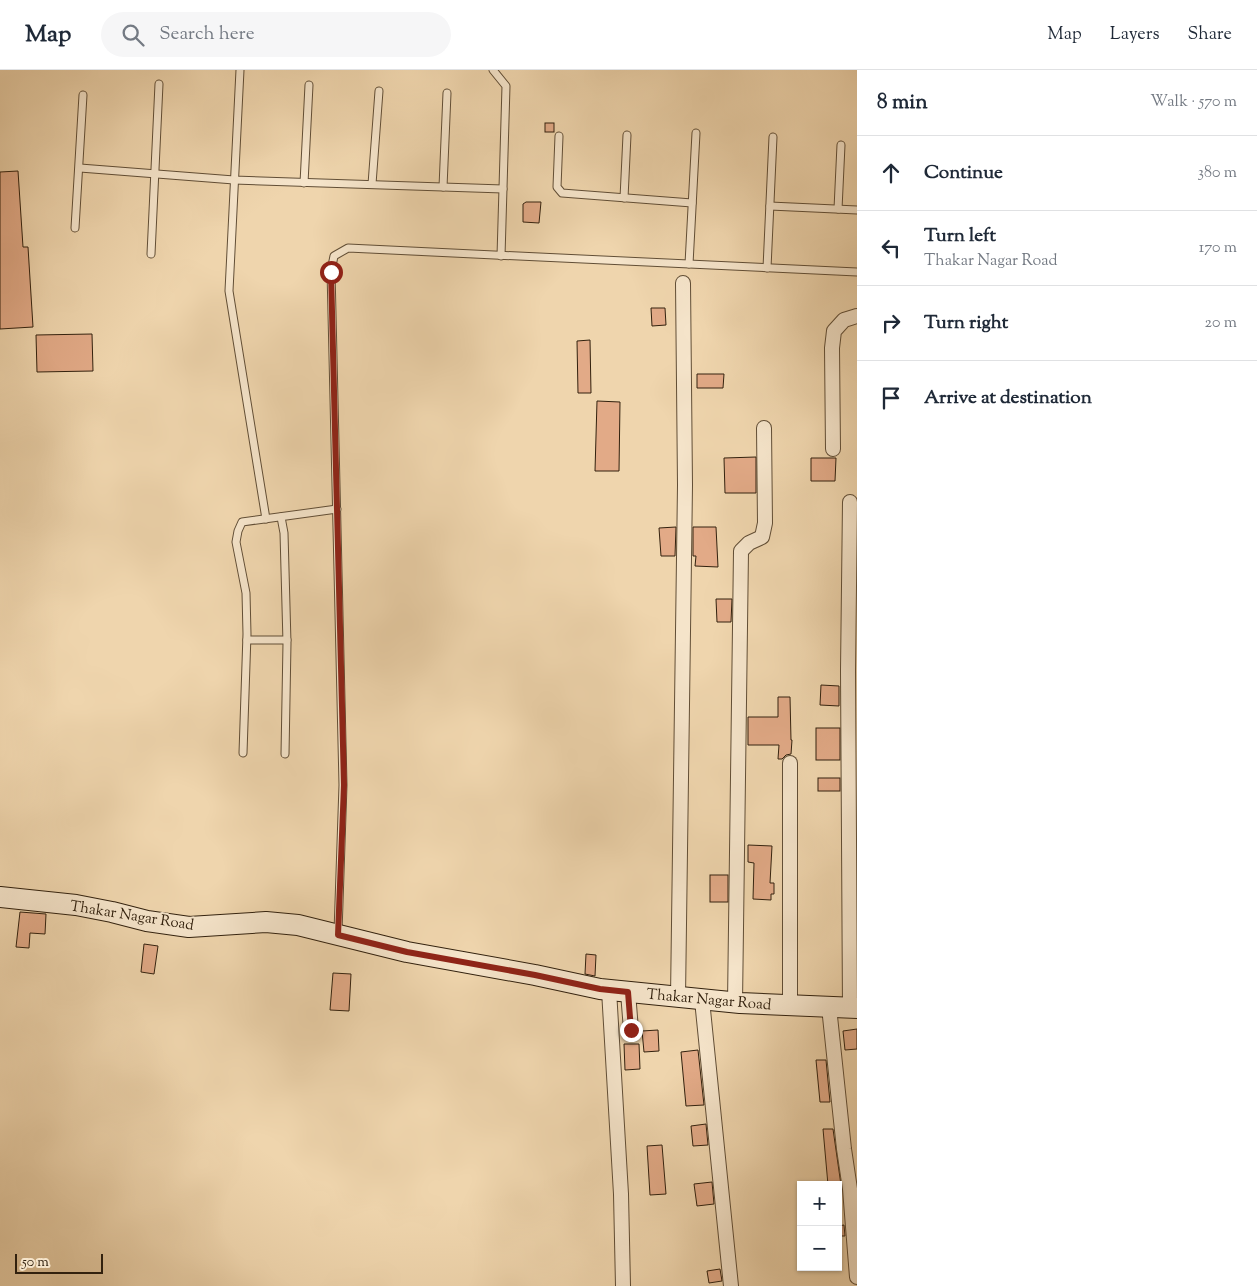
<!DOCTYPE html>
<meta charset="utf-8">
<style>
:root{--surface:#fff;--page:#f6f6f7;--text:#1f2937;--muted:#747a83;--line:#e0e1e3}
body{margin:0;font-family:"Sorts Mill Goudy",serif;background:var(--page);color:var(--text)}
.controls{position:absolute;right:15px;bottom:15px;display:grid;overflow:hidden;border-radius:0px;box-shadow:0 1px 4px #0004}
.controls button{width:45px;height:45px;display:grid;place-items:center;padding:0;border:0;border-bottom:1px solid var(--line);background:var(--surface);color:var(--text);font:25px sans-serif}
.scale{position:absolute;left:15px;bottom:12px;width:88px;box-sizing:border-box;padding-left:5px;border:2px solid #32210e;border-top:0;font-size:14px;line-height:18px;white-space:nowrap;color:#32210e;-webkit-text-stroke:4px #f5e4ca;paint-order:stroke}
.stop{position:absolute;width:15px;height:15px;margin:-11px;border:4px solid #8f2418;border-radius:50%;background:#fff}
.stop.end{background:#8f2418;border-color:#fff;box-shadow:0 1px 5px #0008}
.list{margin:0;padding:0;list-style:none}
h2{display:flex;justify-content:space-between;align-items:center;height:65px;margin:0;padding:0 20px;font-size:21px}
h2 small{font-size:16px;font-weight:400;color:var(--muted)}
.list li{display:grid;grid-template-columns:32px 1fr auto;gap:15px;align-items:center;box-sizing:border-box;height:75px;padding:0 20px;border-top:1px solid var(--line)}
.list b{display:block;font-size:19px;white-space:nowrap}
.list p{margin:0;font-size:16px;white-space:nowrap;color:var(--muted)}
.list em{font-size:16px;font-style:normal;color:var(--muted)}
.icon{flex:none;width:28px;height:28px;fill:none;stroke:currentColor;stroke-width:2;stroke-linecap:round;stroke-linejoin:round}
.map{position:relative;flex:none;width:857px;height:1216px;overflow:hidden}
header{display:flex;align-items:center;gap:30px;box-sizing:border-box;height:70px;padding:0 25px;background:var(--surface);border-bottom:1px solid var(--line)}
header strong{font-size:24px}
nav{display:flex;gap:28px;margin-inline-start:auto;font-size:18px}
.search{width:350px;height:45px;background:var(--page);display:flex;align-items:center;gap:12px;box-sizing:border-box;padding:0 18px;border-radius:28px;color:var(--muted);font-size:19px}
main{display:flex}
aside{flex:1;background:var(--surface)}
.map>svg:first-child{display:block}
.building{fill:#e2aa87;stroke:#32210e}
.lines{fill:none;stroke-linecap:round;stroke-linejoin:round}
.lane-casing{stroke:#614e36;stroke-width:9}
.street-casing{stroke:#614e36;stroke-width:16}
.secondary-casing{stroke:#32210e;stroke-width:22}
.lane{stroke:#f5e4ca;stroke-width:7}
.street{stroke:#f5e4ca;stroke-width:14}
.secondary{stroke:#f5e4ca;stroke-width:20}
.route{stroke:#8f2418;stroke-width:6}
.labels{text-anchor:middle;stroke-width:4;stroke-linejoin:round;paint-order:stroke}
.street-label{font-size:15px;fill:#32210e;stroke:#f5e4ca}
</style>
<header>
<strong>Map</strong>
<div class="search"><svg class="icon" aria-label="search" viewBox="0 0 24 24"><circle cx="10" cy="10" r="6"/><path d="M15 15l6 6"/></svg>Search here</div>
<nav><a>Map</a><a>Layers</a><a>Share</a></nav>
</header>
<main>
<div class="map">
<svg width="857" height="1216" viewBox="0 0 857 1216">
<rect width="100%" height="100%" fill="#efd5ad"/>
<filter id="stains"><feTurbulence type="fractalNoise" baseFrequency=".004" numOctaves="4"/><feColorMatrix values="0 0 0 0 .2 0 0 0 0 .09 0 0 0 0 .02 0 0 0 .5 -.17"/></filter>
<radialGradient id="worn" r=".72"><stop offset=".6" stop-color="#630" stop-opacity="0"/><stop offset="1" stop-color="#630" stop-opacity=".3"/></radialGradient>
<g class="building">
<rect x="545" y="53" width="9" height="9"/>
<path d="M 18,101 L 23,177 L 28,177 L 33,257 L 0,259 L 0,102 Z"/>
<path d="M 526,132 L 541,132 L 539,153 L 523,152 L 523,134 Z"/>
<path d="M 651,238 L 665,238 L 666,255 L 652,256 Z"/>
<path d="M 92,264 L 93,301 L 37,302 L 36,265 Z"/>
<path d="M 590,270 L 591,323 L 578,323 L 577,271 Z"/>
<path d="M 697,304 L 724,304 L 723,318 L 697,318 Z"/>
<path d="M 597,331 L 620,332 L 619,401 L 595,401 Z"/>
<path d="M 756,387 L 756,423 L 725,423 L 724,388 Z"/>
<path d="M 811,388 L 836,388 L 835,411 L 811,411 Z"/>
<path d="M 676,457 L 675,486 L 661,486 L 659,458 Z"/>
<path d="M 693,457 L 716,457 L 718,497 L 695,496 L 696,486 L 693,486 Z"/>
<path d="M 716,529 L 732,529 L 731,552 L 717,552 Z"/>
<path d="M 821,615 L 839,616 L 839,636 L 820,635 Z"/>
<path d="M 778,627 L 790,627 L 791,670 L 792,670 L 791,684 L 786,685 L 782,689 L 778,689 L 779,675 L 748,675 L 748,647 L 778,647 Z"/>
<rect x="816" y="658" width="24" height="32"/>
<rect x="818" y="708" width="22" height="13"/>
<path d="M 748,775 L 772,776 L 770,813 L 774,813 L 774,824 L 771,824 L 771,830 L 753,829 L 754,793 L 748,792 Z"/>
<rect x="710" y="805" width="18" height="27"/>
<path d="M 20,842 L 46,844 L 45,864 L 30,863 L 29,878 L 16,877 Z"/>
<path d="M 144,874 L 158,876 L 154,904 L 141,902 Z"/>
<path d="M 586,884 L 596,885 L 595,906 L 585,904 Z"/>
<path d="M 333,903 L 351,904 L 349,941 L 330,940 Z"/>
<path d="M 857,959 L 857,979 L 845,980 L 843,961 Z"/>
<path d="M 658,960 L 659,981 L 644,982 L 642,961 Z"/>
<path d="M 624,974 L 639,974 L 640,999 L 625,1000 Z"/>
<path d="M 698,980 L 704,1035 L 686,1036 L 681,982 Z"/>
<path d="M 816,990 L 826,990 L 830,1032 L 820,1032 Z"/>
<path d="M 706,1054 L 708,1075 L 693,1076 L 691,1056 Z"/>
<path d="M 823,1059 L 833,1059 L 841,1115 L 828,1115 Z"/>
<path d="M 662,1075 L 666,1124 L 650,1125 L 647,1076 Z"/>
<path d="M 712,1112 L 714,1134 L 697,1136 L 694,1114 Z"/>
<path d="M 844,1155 L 845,1166 L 838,1166 L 838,1156 Z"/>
<path d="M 720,1199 L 722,1211 L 709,1213 L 707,1201 Z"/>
</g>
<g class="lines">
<g class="lane-casing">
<g id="lane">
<path d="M 240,0 L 229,221 L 266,449"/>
<path d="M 493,0 L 506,16 L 501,186"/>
<path d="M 559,66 L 557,117 L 562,123 L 692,133"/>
<path d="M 80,98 L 234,110 L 503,119"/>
<path d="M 304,113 L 309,15"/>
<path d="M 372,114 L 379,21"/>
<path d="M 443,117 L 447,23"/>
<path d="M 624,128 L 627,65"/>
<path d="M 770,136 L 857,140"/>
<path d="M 838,139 L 841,75"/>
<path d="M 75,158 L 83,25"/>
<path d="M 151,184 L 159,14"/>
<path d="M 689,194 L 696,63"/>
<path d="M 767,198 L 773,67"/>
<path d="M 281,447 L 284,463 L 287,573 L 285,684"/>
<path d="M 247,570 L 287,570"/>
<path d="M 243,683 L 247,564 L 246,523 L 236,472 L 238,461 L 242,452 L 337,439"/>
<path d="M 338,862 L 343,715 L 331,201 L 334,186 L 348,178 L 857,202"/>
</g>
</g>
<g class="street-casing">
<g id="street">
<path d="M 833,379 L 832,278 L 834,261 L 844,250 L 857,246"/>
<path d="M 850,432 L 848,601 L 850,938"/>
<path d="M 609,920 L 621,1124 L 623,1216"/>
<path d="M 628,922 L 631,960"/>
<path d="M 678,927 L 685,415 L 683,213"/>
<path d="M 702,930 L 731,1216"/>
<path d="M 735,933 L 741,481 L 749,473 L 762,467 L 765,453 L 764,358"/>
<path d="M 790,935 L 790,693"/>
<path d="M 829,937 L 844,1079 L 850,1119 L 857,1207"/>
</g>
</g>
<g class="secondary-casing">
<path id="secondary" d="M 0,827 L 76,835 L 112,842 L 147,851 L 189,857 L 266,852 L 298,855 L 407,882 L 535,905 L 600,919 L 740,933 L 857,938"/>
</g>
<use href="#lane" class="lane"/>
<use href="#street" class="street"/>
<use href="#secondary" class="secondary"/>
</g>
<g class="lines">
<path class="route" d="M 331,202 L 344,715 L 338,865 L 407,882 L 535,905 L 600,919 L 628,922 L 631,960"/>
</g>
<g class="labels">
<g class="street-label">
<text transform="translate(132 845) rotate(9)" y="5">Thakar Nagar Road</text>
<text transform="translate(709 929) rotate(5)" y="5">Thakar Nagar Road</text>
</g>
</g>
<rect width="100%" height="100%" filter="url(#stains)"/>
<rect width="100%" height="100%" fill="url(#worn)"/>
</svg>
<div class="controls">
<button>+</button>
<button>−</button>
</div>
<div class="scale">50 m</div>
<div class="stop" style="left:331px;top:202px"></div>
<div class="stop end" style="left:631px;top:960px"></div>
</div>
<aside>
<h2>8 min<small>Walk · 570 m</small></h2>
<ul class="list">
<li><svg class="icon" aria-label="ahead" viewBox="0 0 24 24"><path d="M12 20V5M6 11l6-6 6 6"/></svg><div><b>Continue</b></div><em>380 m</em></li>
<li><svg class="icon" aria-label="left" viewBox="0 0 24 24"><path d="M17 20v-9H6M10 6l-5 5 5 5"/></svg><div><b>Turn left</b><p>Thakar Nagar Road</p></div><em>170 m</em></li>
<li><svg class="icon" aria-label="right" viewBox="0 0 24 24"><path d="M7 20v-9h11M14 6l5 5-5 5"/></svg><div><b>Turn right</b></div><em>20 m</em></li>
<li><svg class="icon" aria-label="arrive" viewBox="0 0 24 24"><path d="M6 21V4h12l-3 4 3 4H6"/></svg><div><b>Arrive at destination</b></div></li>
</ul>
</aside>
</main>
